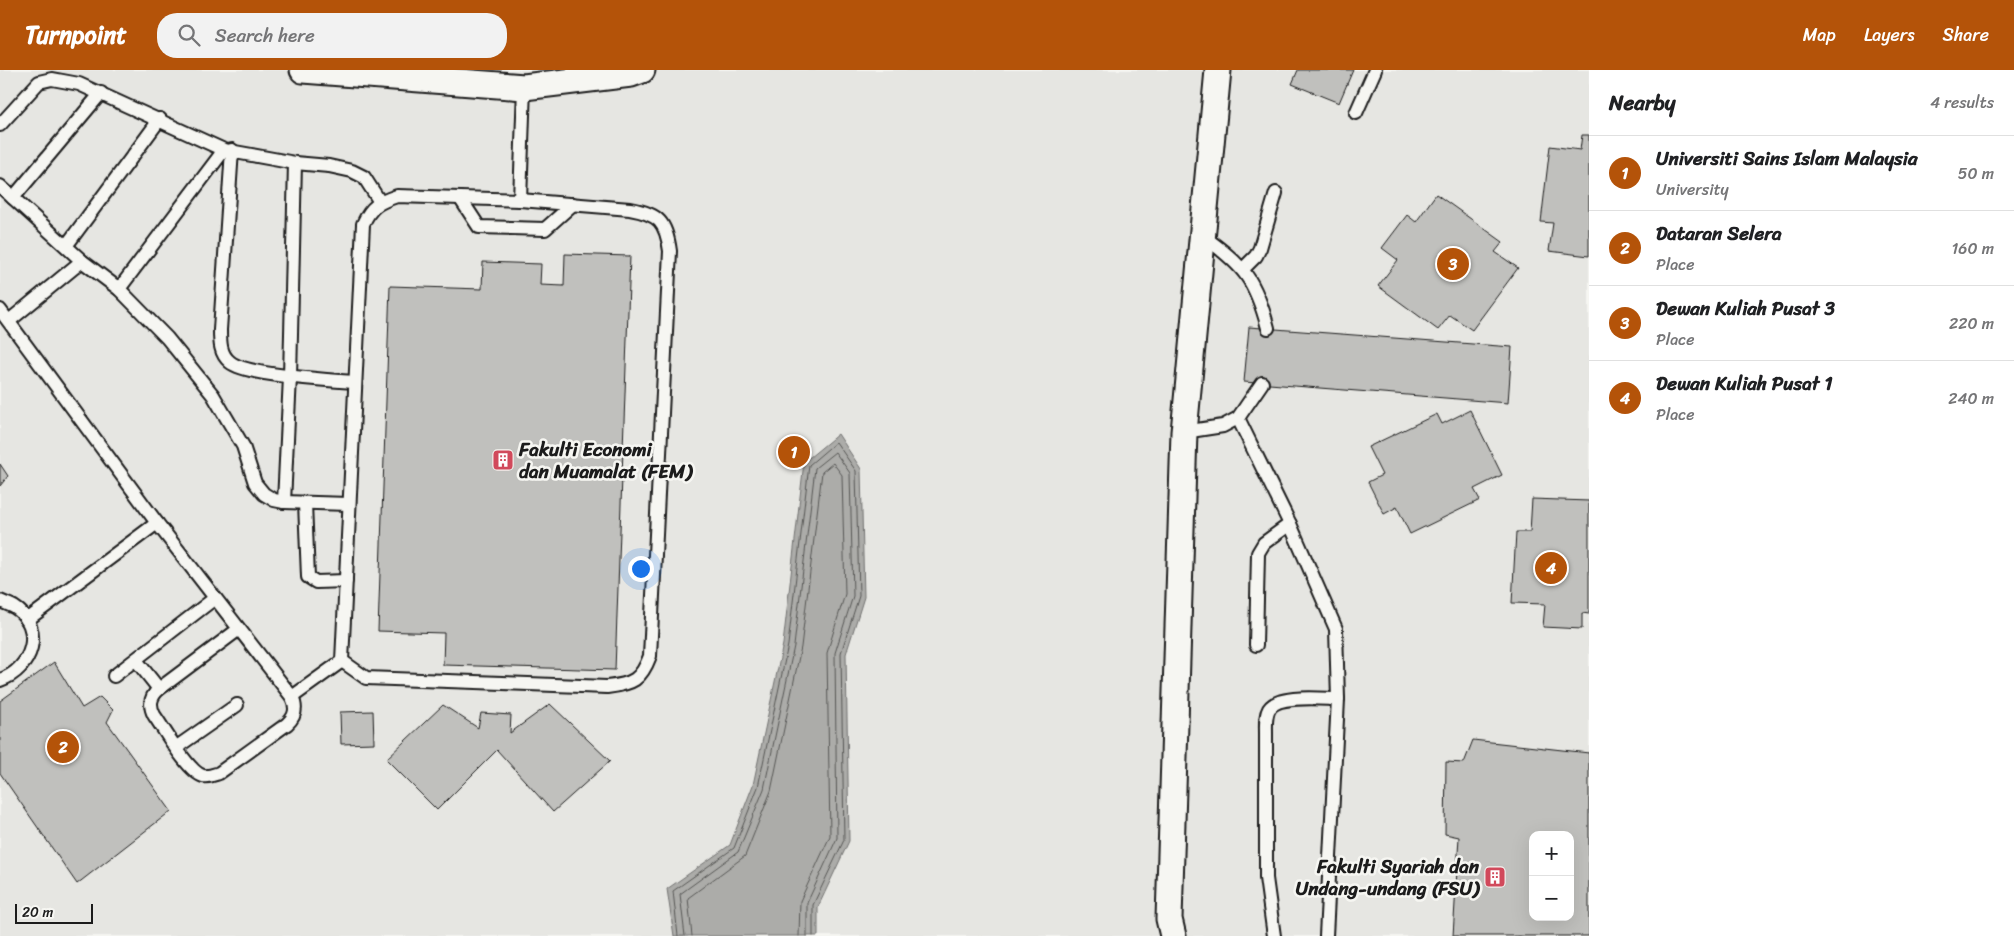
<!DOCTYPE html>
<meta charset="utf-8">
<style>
:root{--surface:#fff;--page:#f2f2f2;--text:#202124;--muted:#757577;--line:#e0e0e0;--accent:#b45309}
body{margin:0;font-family:Sriracha,sans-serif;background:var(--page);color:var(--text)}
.controls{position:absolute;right:15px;bottom:15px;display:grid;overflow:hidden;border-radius:10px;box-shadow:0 5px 20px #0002}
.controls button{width:45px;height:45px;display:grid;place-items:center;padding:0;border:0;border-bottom:1px solid var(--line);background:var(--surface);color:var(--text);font:25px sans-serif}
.scale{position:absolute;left:15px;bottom:12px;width:78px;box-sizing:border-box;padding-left:5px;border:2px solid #1c1c1c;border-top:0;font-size:14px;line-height:18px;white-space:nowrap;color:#1c1c1c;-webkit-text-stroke:4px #f6f6f2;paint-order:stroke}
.you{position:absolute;left:640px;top:498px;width:18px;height:18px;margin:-12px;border:4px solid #fff;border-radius:50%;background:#1a73e8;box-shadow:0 0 0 8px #1a73e833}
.badge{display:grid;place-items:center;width:32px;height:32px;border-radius:50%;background:var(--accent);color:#fff;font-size:16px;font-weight:700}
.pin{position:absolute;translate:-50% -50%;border:2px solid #fff;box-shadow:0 1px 5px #0006}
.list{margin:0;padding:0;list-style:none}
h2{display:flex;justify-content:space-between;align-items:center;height:65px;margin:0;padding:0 20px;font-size:21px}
h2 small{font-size:16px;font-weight:400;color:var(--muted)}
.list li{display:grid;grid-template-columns:32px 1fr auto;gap:15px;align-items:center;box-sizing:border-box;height:75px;padding:0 20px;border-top:1px solid var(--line)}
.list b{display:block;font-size:19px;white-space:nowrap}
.list p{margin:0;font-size:16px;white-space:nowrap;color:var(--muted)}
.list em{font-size:16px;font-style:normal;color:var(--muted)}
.icon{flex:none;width:28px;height:28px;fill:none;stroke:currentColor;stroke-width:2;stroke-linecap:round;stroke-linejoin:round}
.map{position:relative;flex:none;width:1589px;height:866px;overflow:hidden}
header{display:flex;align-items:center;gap:30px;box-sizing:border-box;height:70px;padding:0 25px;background:var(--accent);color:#fff}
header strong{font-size:24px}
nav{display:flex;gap:28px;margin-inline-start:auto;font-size:18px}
.search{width:350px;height:45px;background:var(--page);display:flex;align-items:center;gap:12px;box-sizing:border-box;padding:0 18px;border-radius:20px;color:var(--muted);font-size:19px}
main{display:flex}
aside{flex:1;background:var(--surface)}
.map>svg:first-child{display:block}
.built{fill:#e6e6e2;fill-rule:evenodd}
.water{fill:#acaca9;stroke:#727271}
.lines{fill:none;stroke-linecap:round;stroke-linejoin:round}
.shore{stroke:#565654;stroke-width:1}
.building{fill:#c0c0bd;stroke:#1c1c1c;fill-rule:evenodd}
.lane-casing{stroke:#1c1c1c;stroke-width:16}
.street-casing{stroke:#1c1c1c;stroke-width:29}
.lane{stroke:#f6f6f2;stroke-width:12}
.street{stroke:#f6f6f2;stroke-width:25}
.labels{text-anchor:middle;stroke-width:5;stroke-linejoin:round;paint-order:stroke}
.poi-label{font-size:19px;font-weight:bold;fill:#1c1c1c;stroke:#f6f6f2;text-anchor:start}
</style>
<header>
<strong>Turnpoint</strong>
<div class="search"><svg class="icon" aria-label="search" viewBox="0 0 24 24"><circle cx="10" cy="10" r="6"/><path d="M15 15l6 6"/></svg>Search here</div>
<nav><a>Map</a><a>Layers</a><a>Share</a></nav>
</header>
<main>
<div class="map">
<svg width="1589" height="866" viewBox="0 0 1589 866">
<rect width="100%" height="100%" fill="#f6f6f2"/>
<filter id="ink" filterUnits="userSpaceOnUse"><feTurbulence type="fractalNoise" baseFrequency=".02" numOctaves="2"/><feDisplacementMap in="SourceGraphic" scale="10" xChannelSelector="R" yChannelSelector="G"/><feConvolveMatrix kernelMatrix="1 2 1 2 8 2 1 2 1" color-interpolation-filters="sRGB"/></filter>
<g filter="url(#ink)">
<path class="built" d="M 0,0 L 1589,0 L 1589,866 L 0,866 ZM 1533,765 L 1570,765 L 1570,847 L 1533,847 Z"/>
<path class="water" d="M 838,364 L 861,399 L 864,527 L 846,584 L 849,771 L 818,837 L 818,866 L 674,866 L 667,819 L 730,775 L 753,715 L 783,574 L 804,392 Z"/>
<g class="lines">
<g class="shore">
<path d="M 678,866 L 673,821 L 734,778 L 758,717 L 788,575 L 809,395 L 836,372 L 856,401 L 859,526 L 841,583 L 844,770 L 813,835 L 813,866"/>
<path d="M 685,866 L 680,824 L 738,782 L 764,719 L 794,576 L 815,398 L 835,382 L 850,403 L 853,526 L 835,583 L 837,768 L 807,833 L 807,866"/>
<path d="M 692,866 L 688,828 L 745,786 L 771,721 L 801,577 L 822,402 L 833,393 L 842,405 L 845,524 L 827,583 L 830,766 L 800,831 L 799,866"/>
</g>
</g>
<g class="building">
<path d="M 1298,0 L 1353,0 L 1339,33 L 1292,14 Z"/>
<path d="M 1582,65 L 1589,65 L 1589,186 L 1549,181 L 1553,153 L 1541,152 L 1550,76 L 1580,80 Z"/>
<path d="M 1436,124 L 1503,172 L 1495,182 L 1518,198 L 1472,260 L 1450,245 L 1438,260 L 1378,216 L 1398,190 L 1382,178 L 1407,145 L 1416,152 Z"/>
<path d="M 565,184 L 630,186 L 615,600 L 443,595 L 444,563 L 378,561 L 390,216 L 482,219 L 483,192 L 541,194 L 540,215 L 564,216 Z"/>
<path d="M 1249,257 L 1512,277 L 1508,333 L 1244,312 Z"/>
<path d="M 1470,340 L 1502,405 L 1474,419 L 1480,430 L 1410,464 L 1397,437 L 1384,444 L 1368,412 L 1382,405 L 1368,377 L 1437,344 L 1442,354 Z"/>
<path d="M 0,394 L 8,406 L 0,416 Z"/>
<path d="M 1532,429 L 1589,431 L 1589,544 L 1582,543 L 1582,559 L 1543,557 L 1545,534 L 1512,533 L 1516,462 L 1530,462 Z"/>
<path d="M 54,592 L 82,638 L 100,627 L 113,640 L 107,652 L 171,741 L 77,814 L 0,703 L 0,631 Z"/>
<path d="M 550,634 L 610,691 L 553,742 L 497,680 L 437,740 L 386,689 L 443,635 L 478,658 L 481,643 L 511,645 L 510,663 Z"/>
<path d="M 373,641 L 374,673 L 341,674 L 340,642 Z"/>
<path d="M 1473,670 L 1589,683 L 1589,866 L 1453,866 L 1459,767 L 1445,764 L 1446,692 L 1464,693 ZM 1533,765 L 1570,765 L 1570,847 L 1533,847 Z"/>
</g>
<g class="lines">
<g class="lane-casing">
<g id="lane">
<path d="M 1356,43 L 1375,0"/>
<path d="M 0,55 L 39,12 L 52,9 L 79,14 L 224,80 L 295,93 L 329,96 L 352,101 L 364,107 L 380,132"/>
<path d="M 232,80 L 220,260 C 220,272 220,284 230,292 C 247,306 330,310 355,312"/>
<path d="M 0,116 L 82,191 L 119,219 L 167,268 L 213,325 L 243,376 L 255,413 L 264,424 L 274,430 L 284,432 L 349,434"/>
<path d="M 397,126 L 520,130 L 630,139 C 659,144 666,152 670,181 L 650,586 C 641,610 633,614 607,617 L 366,608 L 342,591 L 363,154 C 371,136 379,132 397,126 Z"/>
<path d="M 13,128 L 101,23"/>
<path d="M 460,128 L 479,157 L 545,159 L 573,134"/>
<path d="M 520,130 L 524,17"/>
<path d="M 1203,166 C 1244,196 1255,209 1268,258"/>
<path d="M 66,176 L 160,49"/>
<path d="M 1243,199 L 1256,186 L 1260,178 L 1276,123"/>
<path d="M 119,219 L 224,80"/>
<path d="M 0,240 L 157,453 L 292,627 C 297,638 296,646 287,654 L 219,703 C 213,705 209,707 203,706 C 188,702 164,659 154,645 C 149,635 150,627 159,619 L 239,559"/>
<path d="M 9,251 L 82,191"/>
<path d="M 1238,348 L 1290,454 L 1336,559 L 1338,629 L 1326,866"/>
<path d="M 1184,362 L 1223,356 L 1238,348 L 1262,313"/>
<path d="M 284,432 L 290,307 L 295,93"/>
<path d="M 305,433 L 308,507 L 316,512 L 346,511"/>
<path d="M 0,531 C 5,533 10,535 14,537 C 46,557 32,600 0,610"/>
<path d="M 27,550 L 157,453"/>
<path d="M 1256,575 L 1258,483 L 1264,473 L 1290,454"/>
<path d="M 136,590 L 159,619"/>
<path d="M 114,606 L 215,528"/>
<path d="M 292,627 L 342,591"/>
<path d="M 177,677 L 237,635"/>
<path d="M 1274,866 L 1266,808 L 1266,663 C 1266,655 1265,646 1269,639 C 1278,624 1322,629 1338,629"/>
</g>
</g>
<g class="street-casing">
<g id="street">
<path d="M 303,0 L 524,17 L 631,4 L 642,0"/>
<path d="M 1173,866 L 1169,849 L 1184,362 L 1218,0"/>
</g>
</g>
<use href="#lane" class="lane"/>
<use href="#street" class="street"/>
</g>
</g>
<defs>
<g id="building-square" transform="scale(1.125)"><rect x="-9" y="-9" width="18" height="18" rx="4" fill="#d1495b" stroke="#f6f6f2"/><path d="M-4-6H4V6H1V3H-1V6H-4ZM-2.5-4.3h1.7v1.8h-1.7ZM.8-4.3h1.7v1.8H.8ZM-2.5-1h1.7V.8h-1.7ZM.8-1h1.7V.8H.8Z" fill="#fff"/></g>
</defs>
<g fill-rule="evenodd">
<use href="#building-square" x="503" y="390"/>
<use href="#building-square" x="1495" y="807"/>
</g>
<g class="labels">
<g class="poi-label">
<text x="519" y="386">Fakulti Economi<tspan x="519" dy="22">dan Muamalat (FEM)</tspan></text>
<text x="1479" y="803" text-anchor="end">Fakulti Syariah dan<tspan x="1479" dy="22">Undang-undang (FSU)</tspan></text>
</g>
</g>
</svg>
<div class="controls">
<button>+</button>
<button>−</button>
</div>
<div class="scale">20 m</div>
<div class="you"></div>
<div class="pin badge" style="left:794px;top:382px">1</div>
<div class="pin badge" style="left:63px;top:677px">2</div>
<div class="pin badge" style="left:1453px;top:194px">3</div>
<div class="pin badge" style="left:1551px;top:498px">4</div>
</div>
<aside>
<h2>Nearby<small>4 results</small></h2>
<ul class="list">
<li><span class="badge">1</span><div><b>Universiti Sains Islam Malaysia</b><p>University</p></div><em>50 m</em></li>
<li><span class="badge">2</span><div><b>Dataran Selera</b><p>Place</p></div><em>160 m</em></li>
<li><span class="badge">3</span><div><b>Dewan Kuliah Pusat 3</b><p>Place</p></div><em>220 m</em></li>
<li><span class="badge">4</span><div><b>Dewan Kuliah Pusat 1</b><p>Place</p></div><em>240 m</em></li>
</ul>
</aside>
</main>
